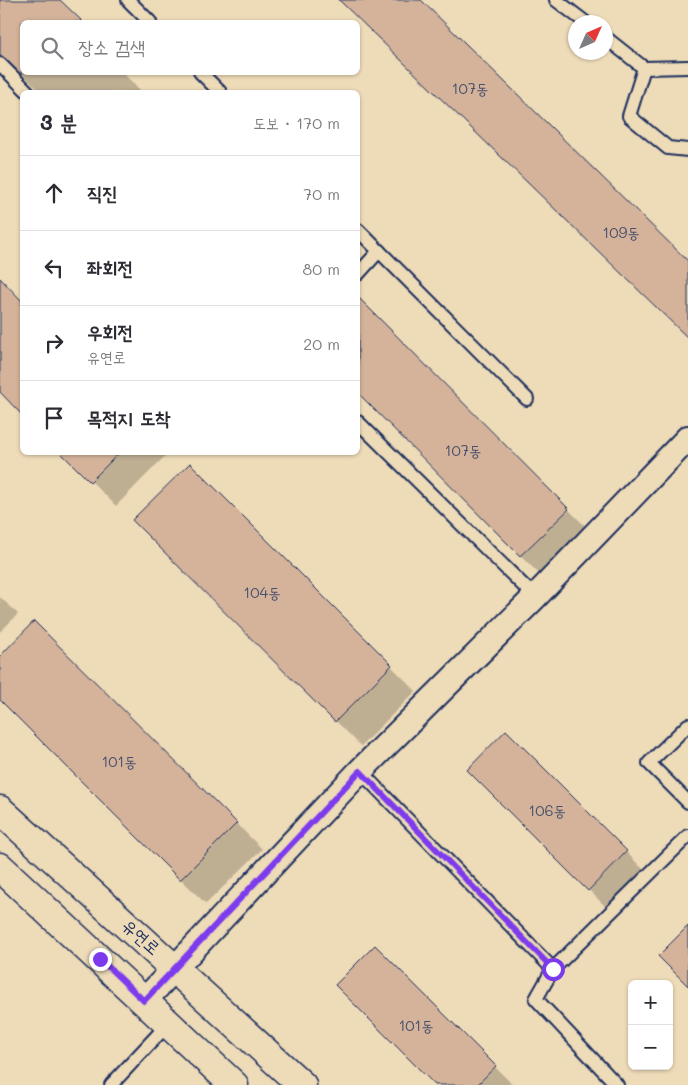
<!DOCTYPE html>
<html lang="ko">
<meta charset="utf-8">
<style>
:root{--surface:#fff;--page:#f7f7f7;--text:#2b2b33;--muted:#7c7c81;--line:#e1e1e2}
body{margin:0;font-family:Mali,"Poor Story",sans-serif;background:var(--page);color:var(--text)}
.controls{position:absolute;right:15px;bottom:15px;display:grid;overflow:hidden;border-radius:8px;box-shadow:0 1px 4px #0004}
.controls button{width:45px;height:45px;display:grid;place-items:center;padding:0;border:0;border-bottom:1px solid var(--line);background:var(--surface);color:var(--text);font:25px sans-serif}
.compass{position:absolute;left:568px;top:15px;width:45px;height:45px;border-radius:50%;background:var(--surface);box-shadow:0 1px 4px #0004;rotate:45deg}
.stop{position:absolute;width:15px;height:15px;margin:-11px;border:4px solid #7c3aed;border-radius:50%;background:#fff}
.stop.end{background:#7c3aed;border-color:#fff;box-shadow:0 1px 5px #0008}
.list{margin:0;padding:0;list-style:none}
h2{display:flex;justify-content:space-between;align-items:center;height:65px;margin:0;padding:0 20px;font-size:21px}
h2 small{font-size:16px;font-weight:400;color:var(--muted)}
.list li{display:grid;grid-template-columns:32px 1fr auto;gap:15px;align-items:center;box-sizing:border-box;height:75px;padding:0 20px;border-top:1px solid var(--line)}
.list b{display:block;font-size:19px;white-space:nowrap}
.list p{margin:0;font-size:16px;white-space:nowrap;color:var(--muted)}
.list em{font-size:16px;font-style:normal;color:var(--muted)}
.icon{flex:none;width:28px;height:28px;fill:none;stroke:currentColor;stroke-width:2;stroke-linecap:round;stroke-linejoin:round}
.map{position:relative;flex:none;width:688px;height:1085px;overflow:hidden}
.search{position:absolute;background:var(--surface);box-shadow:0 1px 4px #0004;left:20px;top:20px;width:340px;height:55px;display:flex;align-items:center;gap:12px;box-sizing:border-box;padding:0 18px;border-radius:8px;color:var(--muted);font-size:19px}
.panel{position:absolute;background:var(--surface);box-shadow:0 1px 4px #0004;left:20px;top:90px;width:340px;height:365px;border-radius:8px}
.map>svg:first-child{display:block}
.shadow{fill:#0003}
.building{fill:#d4b39a;stroke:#1b2f5e}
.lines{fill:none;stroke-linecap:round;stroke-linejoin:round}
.lane-casing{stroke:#1b2f5e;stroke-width:16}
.street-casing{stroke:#1b2f5e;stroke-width:28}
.secondary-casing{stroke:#1b2f5e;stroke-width:31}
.lane{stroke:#eedbb8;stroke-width:12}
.street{stroke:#eedbb8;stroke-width:24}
.secondary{stroke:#eedbb8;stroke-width:28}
.route{stroke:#7c3aed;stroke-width:6}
.labels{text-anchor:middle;stroke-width:5;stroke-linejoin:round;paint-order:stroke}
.number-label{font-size:15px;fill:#49506d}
.street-label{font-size:18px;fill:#1b2f5e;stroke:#eedbb8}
</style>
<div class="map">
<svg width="688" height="1085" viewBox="0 0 688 1085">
<rect width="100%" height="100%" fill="#eedbb8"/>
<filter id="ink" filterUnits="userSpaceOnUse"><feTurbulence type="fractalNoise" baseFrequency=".02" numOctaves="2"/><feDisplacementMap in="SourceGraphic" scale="10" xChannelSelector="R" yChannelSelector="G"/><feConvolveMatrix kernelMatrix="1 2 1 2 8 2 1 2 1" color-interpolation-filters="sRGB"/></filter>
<g filter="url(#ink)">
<g class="shadow">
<path d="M 0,0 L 58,0 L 81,22 L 22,22 L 22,72 L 122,72 L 142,92 L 41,92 L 0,53 Z"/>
<path d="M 340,0 L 420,0 L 688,263 L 688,337 Z"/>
<path d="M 0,280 L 22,303 L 22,413 L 0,391 Z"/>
<path d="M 358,299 L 593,534 L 546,581 L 358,391 Z"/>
<path d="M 62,452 L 169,452 L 116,506 Z"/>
<path d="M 190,465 L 416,691 L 361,746 L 134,520 Z"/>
<path d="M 0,597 L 18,614 L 0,632 Z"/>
<path d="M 34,623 L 262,849 L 206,904 L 0,699 L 0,657 Z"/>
<path d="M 506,732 L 652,878 L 614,915 L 468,770 Z"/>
<path d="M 375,947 L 513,1085 L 437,1085 Z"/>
</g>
<g class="building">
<path d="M 0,0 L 60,0 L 83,22 L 22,22 L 22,75 L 0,54 Z"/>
<path d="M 339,0 L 421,0 L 688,261 L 688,338 Z"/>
<path d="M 0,278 L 22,301 L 22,415 L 0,392 Z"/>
<path d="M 358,297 L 569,509 L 520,556 L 358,393 Z"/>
<path d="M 60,452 L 120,452 L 90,482 Z"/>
<path d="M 190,463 L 392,665 L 335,722 L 132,520 Z"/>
<path d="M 34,621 L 237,823 L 180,880 L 0,700 L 0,656 Z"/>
<path d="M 506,730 L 627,851 L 588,891 L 467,770 Z"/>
<path d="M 688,926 L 688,986 L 658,956 Z"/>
<path d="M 375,945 L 496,1066 L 477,1085 L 435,1085 L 335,985 Z"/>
</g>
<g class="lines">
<g class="lane-casing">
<g id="lane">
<path d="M 128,0 L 150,22"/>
<path d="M 556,0 L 585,22"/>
<path d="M 606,38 L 644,68 L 688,67"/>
<path d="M 0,64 L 28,92"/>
<path d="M 644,68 L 629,116 L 668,148 L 688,150"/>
<path d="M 200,72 L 220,92"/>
<path d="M 358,230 L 379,251 L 358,274"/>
<path d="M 379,251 L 527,399"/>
<path d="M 358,422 L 535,597"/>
<path d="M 688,725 L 649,763 L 688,802"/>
<path d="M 360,771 L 553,969 L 536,999 L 617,1085"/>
<path d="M 553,969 L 688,836"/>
<path d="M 111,1085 L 168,1024"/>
</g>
</g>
<g class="street-casing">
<path id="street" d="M 144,1001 L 360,771 L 535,597 L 688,438"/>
</g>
<g class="secondary-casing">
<g id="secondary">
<path d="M 0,810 L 302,1085"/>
<path d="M 0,867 L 234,1085"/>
</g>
</g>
<use href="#lane" class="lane"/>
<use href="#street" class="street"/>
<use href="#secondary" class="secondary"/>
</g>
</g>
<g class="lines" filter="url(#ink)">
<path class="route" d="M 100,959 L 144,1001 L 360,771 L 553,969"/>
</g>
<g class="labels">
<g class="number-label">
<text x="470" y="94">107동</text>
<text x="621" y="238">109동</text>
<text x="463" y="456">107동</text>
<text x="262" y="598">104동</text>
<text x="119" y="767">101동</text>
<text x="547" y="816">106동</text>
<text x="416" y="1031">101동</text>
</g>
<g class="street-label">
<text transform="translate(141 937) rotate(41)" y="6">유연로</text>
</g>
</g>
</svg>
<div class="controls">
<button>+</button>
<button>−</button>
</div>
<svg class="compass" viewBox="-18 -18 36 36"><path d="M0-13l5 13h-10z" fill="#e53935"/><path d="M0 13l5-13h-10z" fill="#7c7c81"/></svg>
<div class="stop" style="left:553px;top:969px"></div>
<div class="stop end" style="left:100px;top:959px"></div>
<div class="search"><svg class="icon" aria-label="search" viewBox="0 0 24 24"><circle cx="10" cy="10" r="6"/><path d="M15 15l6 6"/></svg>장소 검색</div>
<section class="panel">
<h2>3 분<small>도보 · 170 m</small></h2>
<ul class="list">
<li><svg class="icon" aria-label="ahead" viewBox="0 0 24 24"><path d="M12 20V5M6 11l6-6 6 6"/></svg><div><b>직진</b></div><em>70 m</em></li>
<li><svg class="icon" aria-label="left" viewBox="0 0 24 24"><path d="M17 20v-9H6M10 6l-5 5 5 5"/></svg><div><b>좌회전</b></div><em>80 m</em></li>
<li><svg class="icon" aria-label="right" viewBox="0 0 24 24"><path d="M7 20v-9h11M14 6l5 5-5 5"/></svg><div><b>우회전</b><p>유연로</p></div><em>20 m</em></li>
<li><svg class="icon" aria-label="arrive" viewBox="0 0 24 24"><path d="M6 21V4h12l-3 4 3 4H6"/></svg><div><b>목적지 도착</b></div></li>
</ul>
</section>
</div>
